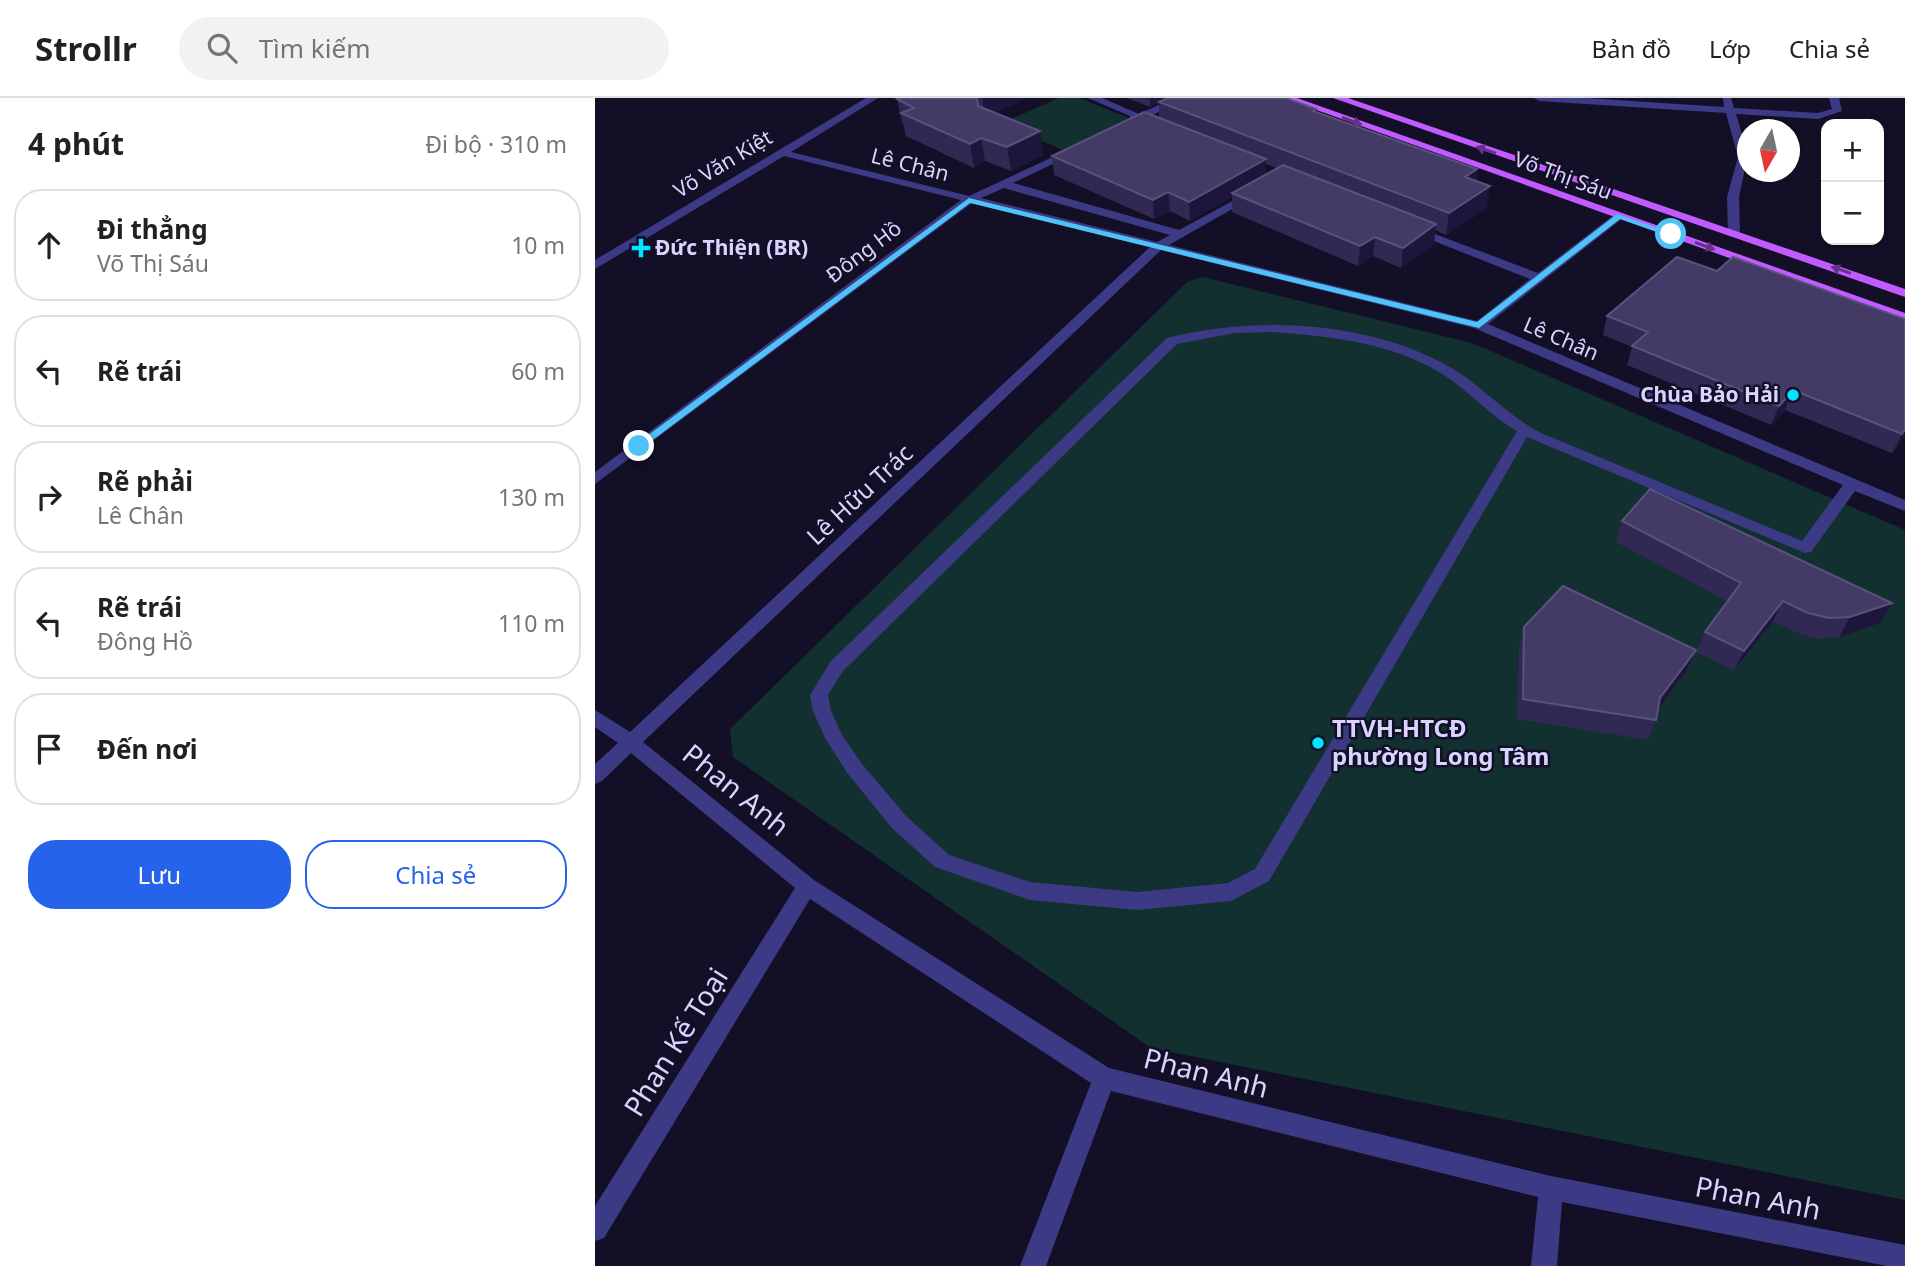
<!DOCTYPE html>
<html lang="vi">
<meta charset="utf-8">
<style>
:root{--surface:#fff;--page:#f2f2f2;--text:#202124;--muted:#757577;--line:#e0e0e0;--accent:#2563eb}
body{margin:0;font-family:"Noto Sans",sans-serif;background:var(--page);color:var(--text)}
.controls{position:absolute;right:21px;top:21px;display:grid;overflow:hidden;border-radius:14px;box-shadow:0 2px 5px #0004}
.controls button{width:63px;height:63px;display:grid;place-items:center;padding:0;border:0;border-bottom:2px solid var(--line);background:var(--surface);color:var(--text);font:35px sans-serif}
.compass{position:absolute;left:1142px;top:21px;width:63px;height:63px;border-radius:50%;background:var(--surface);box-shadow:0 2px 5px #0004;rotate:189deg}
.stop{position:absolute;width:21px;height:21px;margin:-16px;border:5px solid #4fc3f7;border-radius:50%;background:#fff}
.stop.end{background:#4fc3f7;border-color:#fff;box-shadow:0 2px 7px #0008}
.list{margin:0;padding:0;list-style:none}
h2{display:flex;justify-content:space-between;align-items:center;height:91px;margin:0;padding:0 28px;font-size:30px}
h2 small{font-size:23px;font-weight:400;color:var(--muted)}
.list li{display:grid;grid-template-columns:46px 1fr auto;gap:21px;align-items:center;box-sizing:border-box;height:112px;margin:0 14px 14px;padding:0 14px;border:2px solid var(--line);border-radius:28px}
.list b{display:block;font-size:26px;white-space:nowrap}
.list p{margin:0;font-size:23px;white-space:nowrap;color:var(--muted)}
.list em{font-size:23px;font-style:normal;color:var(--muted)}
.actions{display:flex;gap:14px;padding:21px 28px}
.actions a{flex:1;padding:16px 0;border:2px solid var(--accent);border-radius:28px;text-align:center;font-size:24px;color:var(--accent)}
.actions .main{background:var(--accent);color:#fff}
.icon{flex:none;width:38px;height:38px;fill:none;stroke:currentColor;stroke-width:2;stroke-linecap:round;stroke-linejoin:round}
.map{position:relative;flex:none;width:1310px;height:1168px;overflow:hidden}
header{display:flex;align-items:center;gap:42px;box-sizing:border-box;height:98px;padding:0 35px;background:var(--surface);border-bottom:2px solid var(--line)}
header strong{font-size:33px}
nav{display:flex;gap:38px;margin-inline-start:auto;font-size:24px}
.search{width:490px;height:63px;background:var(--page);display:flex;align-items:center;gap:18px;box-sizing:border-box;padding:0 24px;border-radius:38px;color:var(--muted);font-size:26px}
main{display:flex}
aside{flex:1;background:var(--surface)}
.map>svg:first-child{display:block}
.green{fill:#12302f}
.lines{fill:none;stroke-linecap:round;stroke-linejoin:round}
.minor{fill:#3d3a85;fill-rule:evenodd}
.major{fill:#c25bff;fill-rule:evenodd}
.wall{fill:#312854;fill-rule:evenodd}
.shaded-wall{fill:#1d163a}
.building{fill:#433a66;stroke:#5a527e;stroke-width:2}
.oneway{fill:#623188}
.route{fill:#4fc3f7}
.poi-dot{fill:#00e5ff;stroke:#130f26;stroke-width:2.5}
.labels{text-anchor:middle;stroke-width:5;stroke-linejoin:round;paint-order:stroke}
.far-street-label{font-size:21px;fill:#d9d4ff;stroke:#130f26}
.far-poi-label{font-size:21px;font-weight:bold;fill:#d9d4ff;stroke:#130f26;text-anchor:start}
.street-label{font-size:24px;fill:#d9d4ff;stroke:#130f26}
.poi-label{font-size:24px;font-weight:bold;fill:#d9d4ff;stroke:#130f26;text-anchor:start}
.near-street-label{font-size:28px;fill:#d9d4ff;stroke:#130f26}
</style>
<header>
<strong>Strollr</strong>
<div class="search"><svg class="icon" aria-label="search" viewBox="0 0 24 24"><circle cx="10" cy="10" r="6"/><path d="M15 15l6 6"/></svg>Tìm kiếm</div>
<nav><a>Bản đồ</a><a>Lớp</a><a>Chia sẻ</a></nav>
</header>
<main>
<aside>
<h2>4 phút<small>Đi bộ · 310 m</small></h2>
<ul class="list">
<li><svg class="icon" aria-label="ahead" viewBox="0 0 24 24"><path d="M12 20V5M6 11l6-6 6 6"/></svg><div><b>Đi thẳng</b><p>Võ Thị Sáu</p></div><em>10 m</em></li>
<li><svg class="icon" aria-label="left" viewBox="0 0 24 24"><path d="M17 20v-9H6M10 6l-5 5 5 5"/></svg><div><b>Rẽ trái</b></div><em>60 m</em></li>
<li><svg class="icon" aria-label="right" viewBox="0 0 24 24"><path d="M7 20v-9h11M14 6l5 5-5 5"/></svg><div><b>Rẽ phải</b><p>Lê Chân</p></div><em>130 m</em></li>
<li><svg class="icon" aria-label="left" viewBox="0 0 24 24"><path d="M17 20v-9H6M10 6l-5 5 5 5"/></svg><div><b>Rẽ trái</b><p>Đông Hồ</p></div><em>110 m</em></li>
<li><svg class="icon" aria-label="arrive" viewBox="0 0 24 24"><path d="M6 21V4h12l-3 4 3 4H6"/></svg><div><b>Đến nơi</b></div></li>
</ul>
<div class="actions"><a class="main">Lưu</a><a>Chia sẻ</a></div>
</aside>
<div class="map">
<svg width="1310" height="1168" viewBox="0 0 1310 1168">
<rect width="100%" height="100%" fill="#130f26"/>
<g class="green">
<path d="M 464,0 L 484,0 L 536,21 L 468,52 L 405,26 Z"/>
<path d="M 608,179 L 877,245 L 1310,432 L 1310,1102 L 556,950 L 138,659 L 135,631 L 592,184 Z"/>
</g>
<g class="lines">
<g class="minor">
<path d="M 271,0 L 283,0 L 196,54 L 374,98 L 477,50 L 481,51 L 481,55 L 418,85 L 584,132 L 656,93 L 662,96 L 660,98 L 574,147 L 882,223 L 935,181 L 816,134 L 816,130 L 824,130 L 943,175 L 1020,116 L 1028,116 L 1028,120 L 893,226 L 1310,402 L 1310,413 L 1260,393 L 1216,454 L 1210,455 L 932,339 L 674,783 L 636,803 L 542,812 L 435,802 L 340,769 L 297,730 L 253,676 L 230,640 L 218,613 L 215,597 L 236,563 L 572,240 C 660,217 775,223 855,269 C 888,288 912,318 946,335 L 1207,443 L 1248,387 L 879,230 L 566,152 L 48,644 L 219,782 L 514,970 L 956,1078 L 1310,1147 L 1310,1168 L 1292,1168 L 967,1104 L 962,1168 L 936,1168 L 943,1099 L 516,993 L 451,1168 L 425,1168 L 496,985 L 215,801 L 9,1140 L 0,1143 L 0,1108 L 200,790 L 36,655 L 7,683 L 0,686 L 0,666 L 23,645 L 0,629 L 0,612 L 35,634 L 555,149 L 377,105 L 0,386 L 0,374 L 366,102 L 189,58 L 0,171 L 0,162 ZM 409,90 L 575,137 L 562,144 L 386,100 ZM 677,234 C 735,238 799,245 849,277 C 875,294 895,318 922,333 L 660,771 L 633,785 L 542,794 L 435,784 L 354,757 L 311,718 L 267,666 L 247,637 L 236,613 L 233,597 L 248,573 L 582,246 L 640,235 Z"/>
<path d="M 493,0 L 507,0 L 544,16 L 579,0 L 592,0 L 550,21 L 555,25 L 550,28 L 541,25 L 530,27 L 529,25 L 535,20 L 535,18 Z"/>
<path d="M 939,0 L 990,0 L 1129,9 L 1128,0 L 1136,0 L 1139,10 L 1223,15 L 1237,11 L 1234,0 L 1244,0 L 1247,13 L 1223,21 L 1141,16 L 1153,56 L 1144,99 L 1145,135 L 1139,138 L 1133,135 L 1132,99 L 1143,59 L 1131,15 L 944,3 Z"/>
</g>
<g class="major">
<path d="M 688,0 L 702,0 L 1310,215 L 1310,223 Z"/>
<path d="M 738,0 L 753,0 L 1310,191 L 1310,199 Z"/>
</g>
</g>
<g class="wall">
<path d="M 305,0 L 432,0 L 398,15 L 448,57 L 416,73 L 390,63 L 379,70 L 311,38 L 308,25 L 307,24 L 302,1 Z"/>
<path d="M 532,0 L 691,0 L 721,14 L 882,71 L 881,83 L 892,110 L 851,137 L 840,132 L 839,146 L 806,170 L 778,158 L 763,168 L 637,114 L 637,99 L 595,123 L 575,113 L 559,121 L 459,77 L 457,58 L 564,20 L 564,5 L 555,9 ZM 671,66 L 682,70 L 671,76 Z"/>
<path d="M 1082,159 L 1310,338 L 1297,355 L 1190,312 L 1176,327 L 1032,267 L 1037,249 L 1008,237 L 1012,218 Z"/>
<path d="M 1027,423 L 1285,525 L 1244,539 L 1223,541 L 1203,535 L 1178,523 L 1139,573 L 1101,554 L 1110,534 L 1132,503 L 1021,444 Z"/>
<path d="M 929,529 L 1101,552 L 1092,572 L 1063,612 L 1061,622 L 1053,642 L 922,621 L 924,549 Z"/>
</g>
<g class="shaded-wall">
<path d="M 387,0 L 432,0 L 390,18 Z"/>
<path d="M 555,0 L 570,0 L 570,2 L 555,9 Z"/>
<path d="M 445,33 L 448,57 L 416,73 L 412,49 Z"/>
<path d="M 386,40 L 390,63 L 379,70 L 375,46 Z"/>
<path d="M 671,61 L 671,79 L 637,95 L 637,99 L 595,123 L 594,104 Z"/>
<path d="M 882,71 L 879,92 L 870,79 Z"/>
<path d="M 895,88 L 892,110 L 851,137 L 854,115 Z"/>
<path d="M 573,94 L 575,113 L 559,121 L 558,102 Z"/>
<path d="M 841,126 L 839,146 L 806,170 L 808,150 Z"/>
<path d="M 780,139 L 778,158 L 763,168 L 765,148 Z"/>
<path d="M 1198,292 L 1190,312 L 1176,327 L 1184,308 Z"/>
<path d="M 1310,331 L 1310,338 L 1297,355 L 1307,336 Z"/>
<path d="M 1188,503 L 1178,523 L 1139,573 L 1149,553 Z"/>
<path d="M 1297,505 L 1285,525 L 1244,539 L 1255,519 Z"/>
<path d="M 1101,552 L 1092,572 L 1057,620 L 1065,600 Z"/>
</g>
<g class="building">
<path d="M 305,0 L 379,0 L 382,1 L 383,8 L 445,33 L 412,49 L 386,40 L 375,46 L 306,15 L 319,10 L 302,1 Z"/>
<path d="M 573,0 L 691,0 L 721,11 L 718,13 L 882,71 L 870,79 L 895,88 L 854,115 L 564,4 Z"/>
<path d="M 549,14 L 671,61 L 594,104 L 573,94 L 558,102 L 457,58 Z"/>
<path d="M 688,67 L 841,126 L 808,150 L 780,139 L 765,148 L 637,95 Z"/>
<path d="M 1082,159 L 1122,173 L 1138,159 L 1310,221 L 1310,331 L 1307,336 L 1198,292 L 1184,308 L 1037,248 L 1053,234 L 1012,218 Z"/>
<path d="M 1055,391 L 1297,505 L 1255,519 L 1234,520 L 1213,515 L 1188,503 L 1149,553 L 1110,534 L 1146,485 L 1027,423 Z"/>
<path d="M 968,488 L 1101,552 L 1065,600 L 1061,622 L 928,601 L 929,529 Z"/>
</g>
<defs><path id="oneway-solid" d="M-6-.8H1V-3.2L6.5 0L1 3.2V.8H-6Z" transform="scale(1.75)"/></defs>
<g class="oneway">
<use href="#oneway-solid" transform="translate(757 23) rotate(20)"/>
<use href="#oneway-solid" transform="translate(891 52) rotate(-161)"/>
<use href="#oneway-solid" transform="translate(1110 148) rotate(20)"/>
<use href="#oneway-solid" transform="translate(1246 172) rotate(-161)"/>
</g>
<path class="route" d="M 374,100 L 882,224 L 1022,116 L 1080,136 L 1074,138 L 1025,121 L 884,230 L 375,105 L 47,350 L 41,350 L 41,346 Z"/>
<g class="poi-dot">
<path d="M42.5 139.5h7v7h7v7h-7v7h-7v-7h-7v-7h7z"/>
<circle cx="1198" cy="297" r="7"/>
<circle cx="723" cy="645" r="7"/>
</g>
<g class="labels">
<g class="far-street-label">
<text transform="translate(128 66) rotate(-31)" y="7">Võ Văn Kiệt</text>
<text transform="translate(315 67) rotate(14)" y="7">Lê Chân</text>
<text transform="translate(968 78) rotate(20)" y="7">Võ Thị Sáu</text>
<text transform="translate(269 154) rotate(-37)" y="7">Đông Hồ</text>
<text transform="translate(966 241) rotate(23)" y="7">Lê Chân</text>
</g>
<g class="far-poi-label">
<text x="60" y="157">Đức Thiện (BR)</text>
<text x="1184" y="304" text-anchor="end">Chùa Bảo Hải</text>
</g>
<g class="street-label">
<text transform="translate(265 397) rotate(-43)" y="8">Lê Hữu Trác</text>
</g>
<g class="poi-label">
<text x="737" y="639">TTVH-HTCĐ<tspan x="737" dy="28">phường Long Tâm</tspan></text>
</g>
<g class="near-street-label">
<text transform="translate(141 692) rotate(39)" y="10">Phan Anh</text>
<text transform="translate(81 944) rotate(-58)" y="10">Phan Kế Toại</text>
<text transform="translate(611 975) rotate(14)" y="10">Phan Anh</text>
<text transform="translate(1163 1100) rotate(11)" y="10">Phan Anh</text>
</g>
</g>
</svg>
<div class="controls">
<button>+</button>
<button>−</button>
</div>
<svg class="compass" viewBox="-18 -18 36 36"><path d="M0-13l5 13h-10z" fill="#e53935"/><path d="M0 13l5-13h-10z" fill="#757577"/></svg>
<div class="stop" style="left:1076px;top:136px"></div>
<div class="stop end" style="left:44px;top:348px"></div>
</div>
</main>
